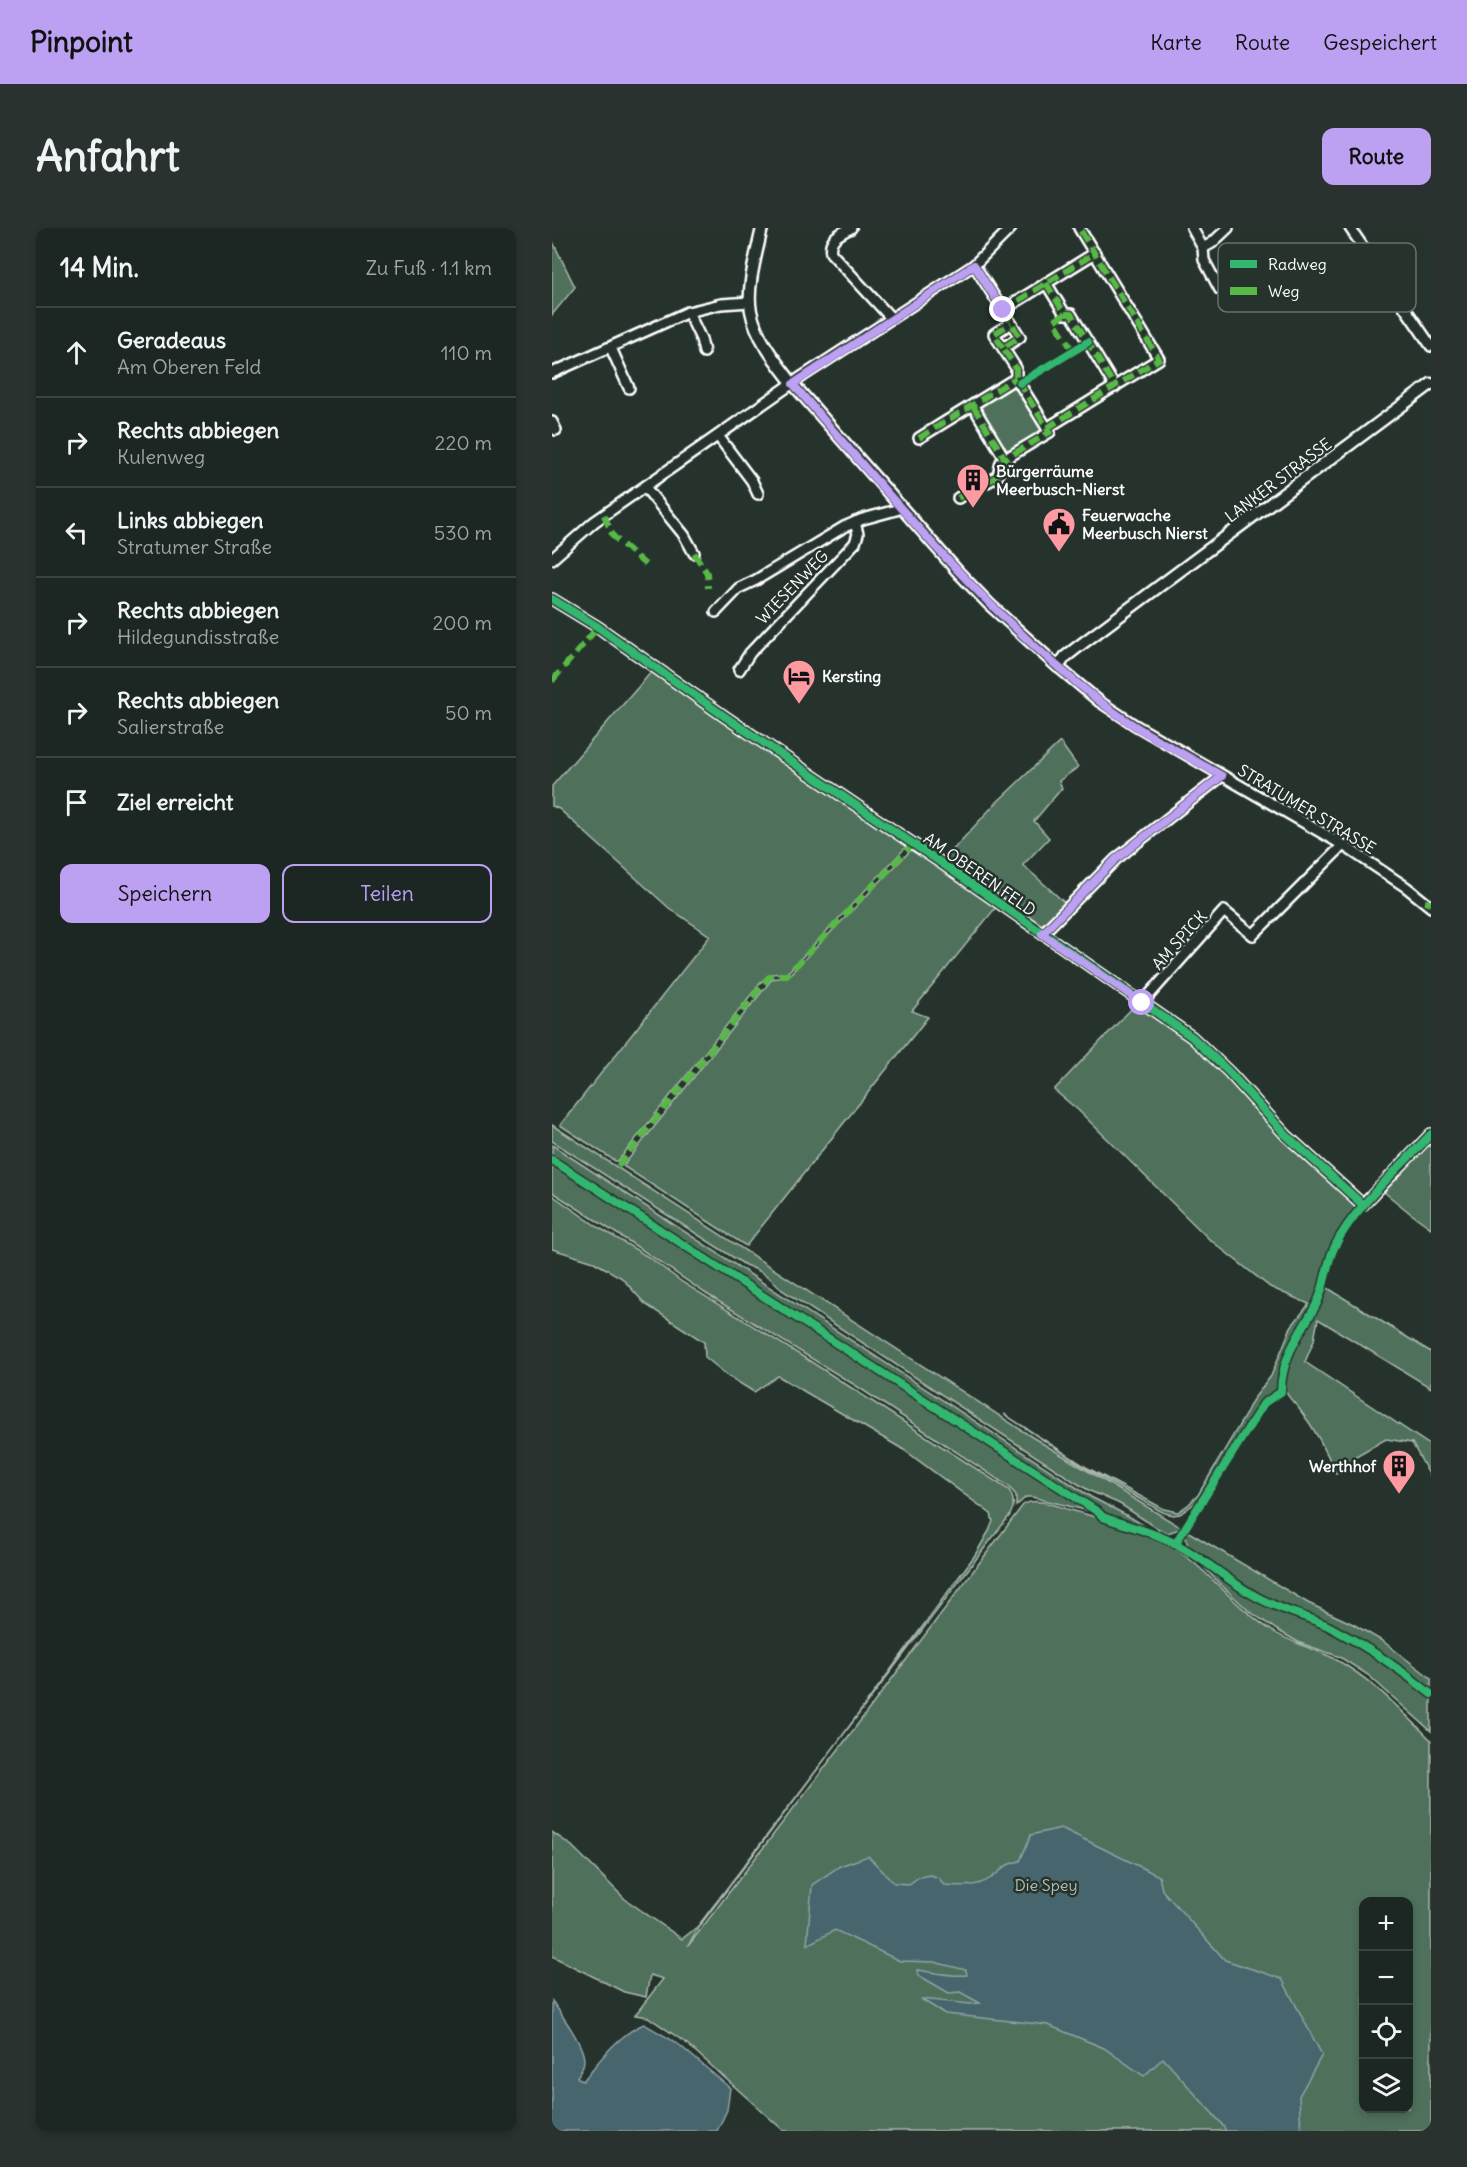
<!DOCTYPE html>
<html lang="de">
<meta charset="utf-8">
<style>
:root{--surface:#1c2622;--page:#29322f;--text:#f1f3f6;--muted:#a0a5a5;--line:#3a4340;--accent:#bca0f2}
body{margin:0;font-family:Delius,sans-serif;background:var(--page);color:var(--text)}
.controls{position:absolute;right:18px;bottom:18px;display:grid;overflow:hidden;border-radius:12px;box-shadow:0 3px 9px #0003}
.controls button{width:54px;height:54px;display:grid;place-items:center;padding:0;border:0;border-bottom:2px solid var(--line);background:var(--surface);color:var(--text);font:30px sans-serif}
.stop{position:absolute;width:18px;height:18px;margin:-14px;border:4px solid #bca0f2;border-radius:50%;background:#fff}
.stop.end{background:#bca0f2;border-color:#fff;box-shadow:0 2px 6px #0008}
.list{margin:0;padding:0;list-style:none}
h2{display:flex;justify-content:space-between;align-items:center;height:78px;margin:0;padding:0 24px;font-size:26px}
h2 small{font-size:20px;font-weight:400;color:var(--muted)}
.list li{display:grid;grid-template-columns:39px 1fr auto;gap:18px;align-items:center;box-sizing:border-box;height:90px;padding:0 24px;border-top:2px solid var(--line)}
.list b{display:block;font-size:22px;white-space:nowrap}
.list p{margin:0;font-size:20px;white-space:nowrap;color:var(--muted)}
.list em{font-size:20px;font-style:normal;color:var(--muted)}
.actions{display:flex;gap:12px;padding:18px 24px}
.actions a{flex:1;padding:14px 0;border:2px solid var(--accent);border-radius:12px;text-align:center;font-size:21px;color:var(--accent)}
.actions .main{background:var(--accent);color:#111}
.icon{flex:none;width:33px;height:33px;fill:none;stroke:currentColor;stroke-width:2;stroke-linecap:round;stroke-linejoin:round}
.map{position:relative;flex:none;width:879px;height:1903px;overflow:hidden;border-radius:12px}
header{display:flex;align-items:center;gap:36px;box-sizing:border-box;height:84px;padding:0 30px;background:var(--accent);color:#111}
header strong{font-size:28px}
nav{display:flex;gap:33px;margin-inline-start:auto;font-size:21px}
.intro{display:flex;align-items:center;justify-content:space-between;box-sizing:border-box;height:144px;padding:0 36px}
h1{margin:0;font-size:42px}
.button{padding:15px 27px;border-radius:12px;background:var(--accent);color:#111;font-size:21px;font-weight:700}
main{display:flex;gap:36px;padding:0 36px}
aside{flex:1;background:var(--surface);border-radius:12px;box-shadow:0 3px 9px #0003}
.map>svg:first-child{display:block}
.green{fill:#50715b;stroke:#a8b8ad;stroke-width:1.5;fill-rule:evenodd}
.water{fill:#46656c;stroke:#90a3a7;stroke-width:1.5}
.lines{fill:none;stroke-linecap:round;stroke-linejoin:round}
.minor-casing{stroke:#fff;stroke-width:14}
.tertiary-casing{stroke:#fff;stroke-width:15}
.minor{stroke:#26332d;stroke-width:9}
.tertiary{stroke:#26332d;stroke-width:10}
.quiet{stroke:#58b947;stroke-width:6;stroke-dasharray:12 6;stroke-linecap:butt}
.cycleway-casing{stroke:#26332d;stroke-width:11}
.cycleway{stroke:#33b770;stroke-width:8}
.route{stroke:#bca0f2;stroke-width:8}
.labels{text-anchor:middle;stroke-width:5;stroke-linejoin:round;paint-order:stroke}
.poi-label{font-size:16px;font-weight:bold;fill:#fff;stroke:#26332d;text-anchor:start}
.street-label{font-size:16px;fill:#fff;stroke:#26332d}
.park-label{font-size:16px;fill:#b0bfb5;stroke:#26332d}
.key{fill:#26332d;stroke:#67706c;stroke-width:1.5}
.key-label{font-size:16px;fill:#fff}
</style>
<header>
<strong>Pinpoint</strong>
<nav><a>Karte</a><a>Route</a><a>Gespeichert</a></nav>
</header>
<div class="intro"><h1>Anfahrt</h1><a class="button">Route</a></div>
<main>
<aside>
<h2>14 Min.<small>Zu Fuß · 1.1 km</small></h2>
<ul class="list">
<li><svg class="icon" aria-label="ahead" viewBox="0 0 24 24"><path d="M12 20V5M6 11l6-6 6 6"/></svg><div><b>Geradeaus</b><p>Am Oberen Feld</p></div><em>110 m</em></li>
<li><svg class="icon" aria-label="right" viewBox="0 0 24 24"><path d="M7 20v-9h11M14 6l5 5-5 5"/></svg><div><b>Rechts abbiegen</b><p>Kulenweg</p></div><em>220 m</em></li>
<li><svg class="icon" aria-label="left" viewBox="0 0 24 24"><path d="M17 20v-9H6M10 6l-5 5 5 5"/></svg><div><b>Links abbiegen</b><p>Stratumer Straße</p></div><em>530 m</em></li>
<li><svg class="icon" aria-label="right" viewBox="0 0 24 24"><path d="M7 20v-9h11M14 6l5 5-5 5"/></svg><div><b>Rechts abbiegen</b><p>Hildegundisstraße</p></div><em>200 m</em></li>
<li><svg class="icon" aria-label="right" viewBox="0 0 24 24"><path d="M7 20v-9h11M14 6l5 5-5 5"/></svg><div><b>Rechts abbiegen</b><p>Salierstraße</p></div><em>50 m</em></li>
<li><svg class="icon" aria-label="arrive" viewBox="0 0 24 24"><path d="M6 21V4h12l-3 4 3 4H6"/></svg><div><b>Ziel erreicht</b></div></li>
</ul>
<div class="actions"><a class="main">Speichern</a><a>Teilen</a></div>
</aside>
<div class="map">
<svg width="879" height="1903" viewBox="0 0 879 1903">
<rect width="100%" height="100%" fill="#26332d"/>
<filter id="ink" filterUnits="userSpaceOnUse"><feTurbulence type="fractalNoise" baseFrequency=".0167" numOctaves="2"/><feDisplacementMap in="SourceGraphic" scale="12" xChannelSelector="R" yChannelSelector="G"/><feConvolveMatrix kernelMatrix="1 2 1 2 8 2 1 2 1" color-interpolation-filters="sRGB"/></filter>
<g filter="url(#ink)">
<g class="green">
<path d="M 0,12 L 23,59 L 0,87 Z"/>
<path d="M 463,155 L 493,204 L 454,227 L 425,179 Z"/>
<path d="M 101,442 L 357,616 L 238,742 L 235,745 L 219,746 L 210,753 L 66,933 L 63,933 L 8,897 L 158,708 L 117,680 L 7,581 L 0,578 L 0,558 Z"/>
<path d="M 508,514 L 526,539 L 507,553 L 510,560 L 482,593 L 497,610 L 471,637 L 514,676 L 490,697 L 395,633 L 395,628 L 441,578 Z"/>
<path d="M 361,620 L 445,678 L 360,783 L 376,789 L 194,1018 L 71,938 L 220,751 L 236,748 Z"/>
<path d="M 585,775 L 654,825 L 805,978 L 804,985 L 781,1018 L 773,1050 L 762,1077 L 744,1104 L 735,1123 L 727,1146 L 725,1162 L 707,1179 L 650,1270 L 628,1286 L 621,1287 L 612,1285 L 535,1241 L 452,1186 L 534,1239 L 612,1281 L 626,1284 L 637,1276 L 646,1267 L 692,1189 L 700,1173 L 719,1148 L 739,1099 L 757,1076 L 718,1059 L 657,1011 L 526,882 L 502,862 Z"/>
<path d="M 0,897 L 480,1209 L 630,1300 L 616,1305 L 608,1302 L 568,1276 L 538,1263 L 523,1254 L 230,1062 C 220,1050 208,1042 193,1037 L 0,913 Z"/>
<path d="M 876,916 L 879,919 L 879,1000 L 858,985 L 832,964 Z"/>
<path d="M 0,917 L 539,1269 L 578,1289 L 604,1305 L 558,1289 L 512,1260 L 0,931 Z"/>
<path d="M 0,935 L 541,1283 L 541,1284 L 480,1269 L 474,1269 L 464,1278 L 464,1267 L 456,1258 L 306,1159 L 153,1065 L 87,1020 L 0,964 Z"/>
<path d="M 0,967 L 46,999 L 98,1030 L 130,1054 L 261,1135 L 457,1262 C 462,1271 463,1278 458,1287 C 352,1424 250,1563 146,1700 L 136,1718 L 296,1509 L 471,1277 C 483,1269 502,1277 515,1281 C 555,1292 608,1306 640,1333 C 667,1356 689,1383 719,1402 C 738,1415 761,1420 781,1430 C 819,1450 849,1482 879,1512 L 879,1903 L 232,1903 L 134,1815 L 96,1789 L 83,1787 L 111,1751 L 98,1747 L 94,1769 L 72,1764 L 0,1728 L 0,1604 L 20,1618 L 73,1671 L 130,1711 L 146,1698 L 282,1519 L 423,1327 L 437,1303 L 441,1293 L 439,1286 L 352,1222 L 226,1148 L 202,1164 L 176,1148 L 153,1129 L 152,1114 L 93,1076 L 70,1050 L 42,1034 L 0,1021 ZM 812,1674 L 856,1674 L 856,1880 L 812,1880 Z"/>
<path d="M 774,1059 L 879,1124 L 879,1160 L 766,1091 L 762,1112 L 753,1134 L 879,1218 L 879,1250 L 860,1215 L 834,1211 L 802,1229 L 801,1235 L 784,1246 C 775,1224 763,1201 748,1182 C 744,1176 737,1171 734,1164 C 723,1141 755,1100 766,1080 C 769,1074 771,1066 774,1059 Z"/>
<path d="M 635,1303 L 756,1375 L 801,1396 L 832,1414 L 879,1450 L 879,1463 C 847,1438 814,1417 778,1398 C 754,1385 726,1378 702,1365 C 691,1359 683,1350 672,1343 C 658,1333 628,1325 635,1303 Z"/>
<path d="M 642,1329 C 667,1343 689,1364 715,1376 C 729,1383 747,1387 762,1394 C 805,1412 843,1439 879,1468 L 879,1503 L 816,1447 L 788,1429 L 748,1415 L 725,1402 L 697,1383 L 666,1354 Z"/>
</g>
<g class="water">
<path d="M 509,1600 L 607,1648 L 610,1662 L 673,1732 L 730,1751 L 770,1827 L 747,1868 L 749,1903 L 674,1903 L 669,1895 L 611,1830 L 592,1848 L 552,1820 L 496,1797 L 393,1786 L 369,1771 L 418,1776 L 428,1775 L 408,1764 L 397,1765 L 366,1747 L 365,1742 C 381,1744 400,1749 415,1747 L 414,1742 L 382,1734 L 348,1733 L 283,1702 L 255,1717 L 260,1657 L 288,1638 L 316,1628 L 342,1655 L 357,1656 L 367,1649 L 378,1647 L 387,1650 L 392,1657 C 409,1658 424,1660 439,1650 C 452,1642 449,1637 468,1633 L 479,1607 Z"/>
<path d="M 0,1773 C 9,1786 32,1817 32,1832 C 32,1838 29,1843 25,1849 L 31,1853 C 47,1833 67,1806 92,1796 L 125,1815 L 178,1860 L 175,1882 L 165,1903 L 0,1903 Z"/>
</g>
<g class="lines">
<g class="minor-casing">
<g id="minor">
<path d="M 299,0 C 288,6 276,10 279,25 L 339,90"/>
<path d="M 640,0 L 651,20 L 652,32 L 668,62"/>
<path d="M 798,0 L 879,118"/>
<path d="M 651,20 L 660,15 L 676,0"/>
<path d="M 422,37 L 468,109 L 451,120 L 464,140 L 464,150 L 495,200 L 607,131 L 527,0"/>
<path d="M 494,55 L 513,86 L 519,86 L 563,159"/>
<path d="M 451,82 L 543,25"/>
<path d="M 136,84 L 149,111 L 152,124"/>
<path d="M 59,120 L 77,160"/>
<path d="M 451,120 L 442,106 L 459,95"/>
<path d="M 0,145 L 136,84 L 169,76 L 198,74"/>
<path d="M 421,178 L 453,231 L 498,204 L 495,200"/>
<path d="M 0,194 L 4,202"/>
<path d="M 166,208 L 200,253 L 206,266"/>
<path d="M 367,210 L 464,150"/>
<path d="M 93,259 L 132,307 L 142,325"/>
<path d="M 406,270 L 446,248 L 449,234 L 453,231"/>
<path d="M 0,331 L 42,294 L 251,148 L 422,37 L 459,0"/>
<path d="M 0,371 L 46,399 L 172,488 L 388,634 L 640,809 L 677,844 L 734,907 L 811,977 L 879,906"/>
<path d="M 164,384 L 187,360 L 204,352 L 292,299 L 311,291 L 344,282 L 348,279"/>
<path d="M 506,439 L 548,474 L 583,497 L 791,617 L 854,659 L 879,679"/>
<path d="M 187,442 L 198,425 L 303,315 L 306,306 L 303,294"/>
<path d="M 490,706 L 564,631 L 670,548"/>
<path d="M 590,775 L 672,683 L 701,707 L 791,617"/>
</g>
</g>
<g class="tertiary-casing">
<path id="tertiary" d="M 210,0 C 205,24 194,60 199,83 C 204,110 225,135 241,156 L 407,345 L 437,376 L 506,439 L 513,429 L 527,418 L 879,156"/>
</g>
<use href="#minor" class="minor"/>
<use href="#tertiary" class="tertiary"/>
<g class="quiet">
<path d="M 422,37 L 468,109 L 451,120 L 464,140 L 464,150 L 495,200 L 607,131 L 527,0"/>
<path d="M 494,55 L 513,86 L 519,86 L 563,159"/>
<path d="M 451,82 L 543,25"/>
<path d="M 513,86 L 502,93 L 521,123"/>
<path d="M 451,120 L 442,106 L 459,95"/>
<path d="M 421,178 L 453,231 L 498,204 L 495,200"/>
<path d="M 367,210 L 464,150"/>
<path d="M 406,270 L 446,248 L 449,234 L 453,231"/>
<path d="M 52,287 L 61,308 L 96,339"/>
<path d="M 142,325 L 155,345 L 156,360"/>
<path d="M 0,453 L 46,399"/>
<path d="M 873,674 L 879,675"/>
<path d="M 66,938 L 216,750 L 222,747 L 235,747 L 361,616"/>
</g>
<g class="cycleway-casing">
<g id="cycleway">
<path d="M 468,155 L 536,114"/>
<path d="M 0,371 L 46,399 L 172,488 L 388,634 L 640,809 L 677,844 L 734,907 L 811,977"/>
<path d="M 0,932 L 546,1284 L 551,1289 C 575,1298 602,1304 624,1316 C 657,1333 683,1360 717,1375 C 736,1384 757,1389 776,1398 C 813,1417 847,1440 879,1466"/>
<path d="M 623,1316 L 712,1175 L 729,1164 C 729,1130 747,1107 763,1079 C 774,1060 773,1037 783,1018 C 801,980 850,938 879,906"/>
</g>
</g>
<use href="#cycleway" class="cycleway"/>
</g>
</g>
<g class="lines" filter="url(#ink)">
<path class="route" d="M 451,82 L 422,37 L 241,156 C 337,267 430,381 546,472 C 583,502 629,524 670,548 L 564,631 L 490,706 L 590,775"/>
</g>
<defs>
<g id="building-pin" transform="scale(1.725)"><path d="M0 17L-7.5 6A9.5 9.5 0 1 1 7.5 6Z" fill="#ff9aa2" stroke="#26332d"/><path d="M-4-6H4V6H1V3H-1V6H-4ZM-2.5-4.3h1.7v1.8h-1.7ZM.8-4.3h1.7v1.8H.8ZM-2.5-1h1.7V.8h-1.7ZM.8-1h1.7V.8H.8Z" fill="#111"/></g>
<g id="civic-pin" transform="scale(1.725)"><path d="M0 17L-7.5 6A9.5 9.5 0 1 1 7.5 6Z" fill="#ff9aa2" stroke="#26332d"/><path d="M-.6-6.5H3V-4.5H.6V-3L4-1V1h2V6H-6V1h2V-1L-.6-3ZM-1.2 2.5V6h2.4V2.5Z" fill="#111"/></g>
<g id="hotel-pin" transform="scale(1.725)"><path d="M0 17L-7.5 6A9.5 9.5 0 1 1 7.5 6Z" fill="#ff9aa2" stroke="#26332d"/><path d="M-6-4.5h1.5V1H6V5H4.5V3h-9V5H-6ZM-4 0a1.8 1.8 0 1 1 3.6 0ZM.5 0V-2.5h3Q6-2.5 6 0Z" fill="#111"/></g>
</defs>
<g fill-rule="evenodd">
<use href="#building-pin" x="421" y="252"/>
<use href="#civic-pin" x="507" y="296"/>
<use href="#hotel-pin" x="247" y="448"/>
<use href="#building-pin" x="847" y="1238"/>
</g>
<g class="labels">
<g class="poi-label">
<text x="444" y="249">Bürgerräume<tspan x="444" dy="18">Meerbusch-Nierst</tspan></text>
<text x="530" y="293">Feuerwache<tspan x="530" dy="18">Meerbusch Nierst</tspan></text>
<text x="270" y="454">Kersting</text>
<text x="824" y="1244" text-anchor="end">Werthhof</text>
</g>
<g class="street-label">
<text transform="translate(726 252) rotate(-37)" y="6">LANKER STRASSE</text>
<text transform="translate(240 359) rotate(-46)" y="6">WIESENWEG</text>
<text transform="translate(755 581) rotate(31)" y="6">STRATUMER STRASSE</text>
<text transform="translate(428 646) rotate(35)" y="6">AM OBEREN FELD</text>
<text transform="translate(627 712) rotate(-48)" y="6">AM SPICK</text>
</g>
<g class="park-label">
<text x="494" y="1663">Die Spey</text>
</g>
</g>
<rect x="666" y="15" width="198" height="69" rx="9" class="key"/>
<rect x="678" y="32" width="27" height="8" fill="#33b770"/>
<rect x="678" y="59" width="27" height="8" fill="#58b947"/>
<g class="key-label">
<text x="716" y="42">Radweg</text>
<text x="716" y="69">Weg</text>
</g>
</svg>
<div class="controls">
<button>+</button>
<button>−</button>
<button><svg class="icon" aria-label="locate" viewBox="0 0 24 24"><circle cx="12" cy="12" r="6"/><path d="M12 2v4M12 18v4M2 12h4M18 12h4"/></svg></button>
<button><svg class="icon" aria-label="layers" viewBox="0 0 24 24"><path d="M12 4l9 5-9 5-9-5zM3 14l9 5 9-5"/></svg></button>
</div>
<div class="stop" style="left:590px;top:775px"></div>
<div class="stop end" style="left:451px;top:82px"></div>
</div>
</main>
